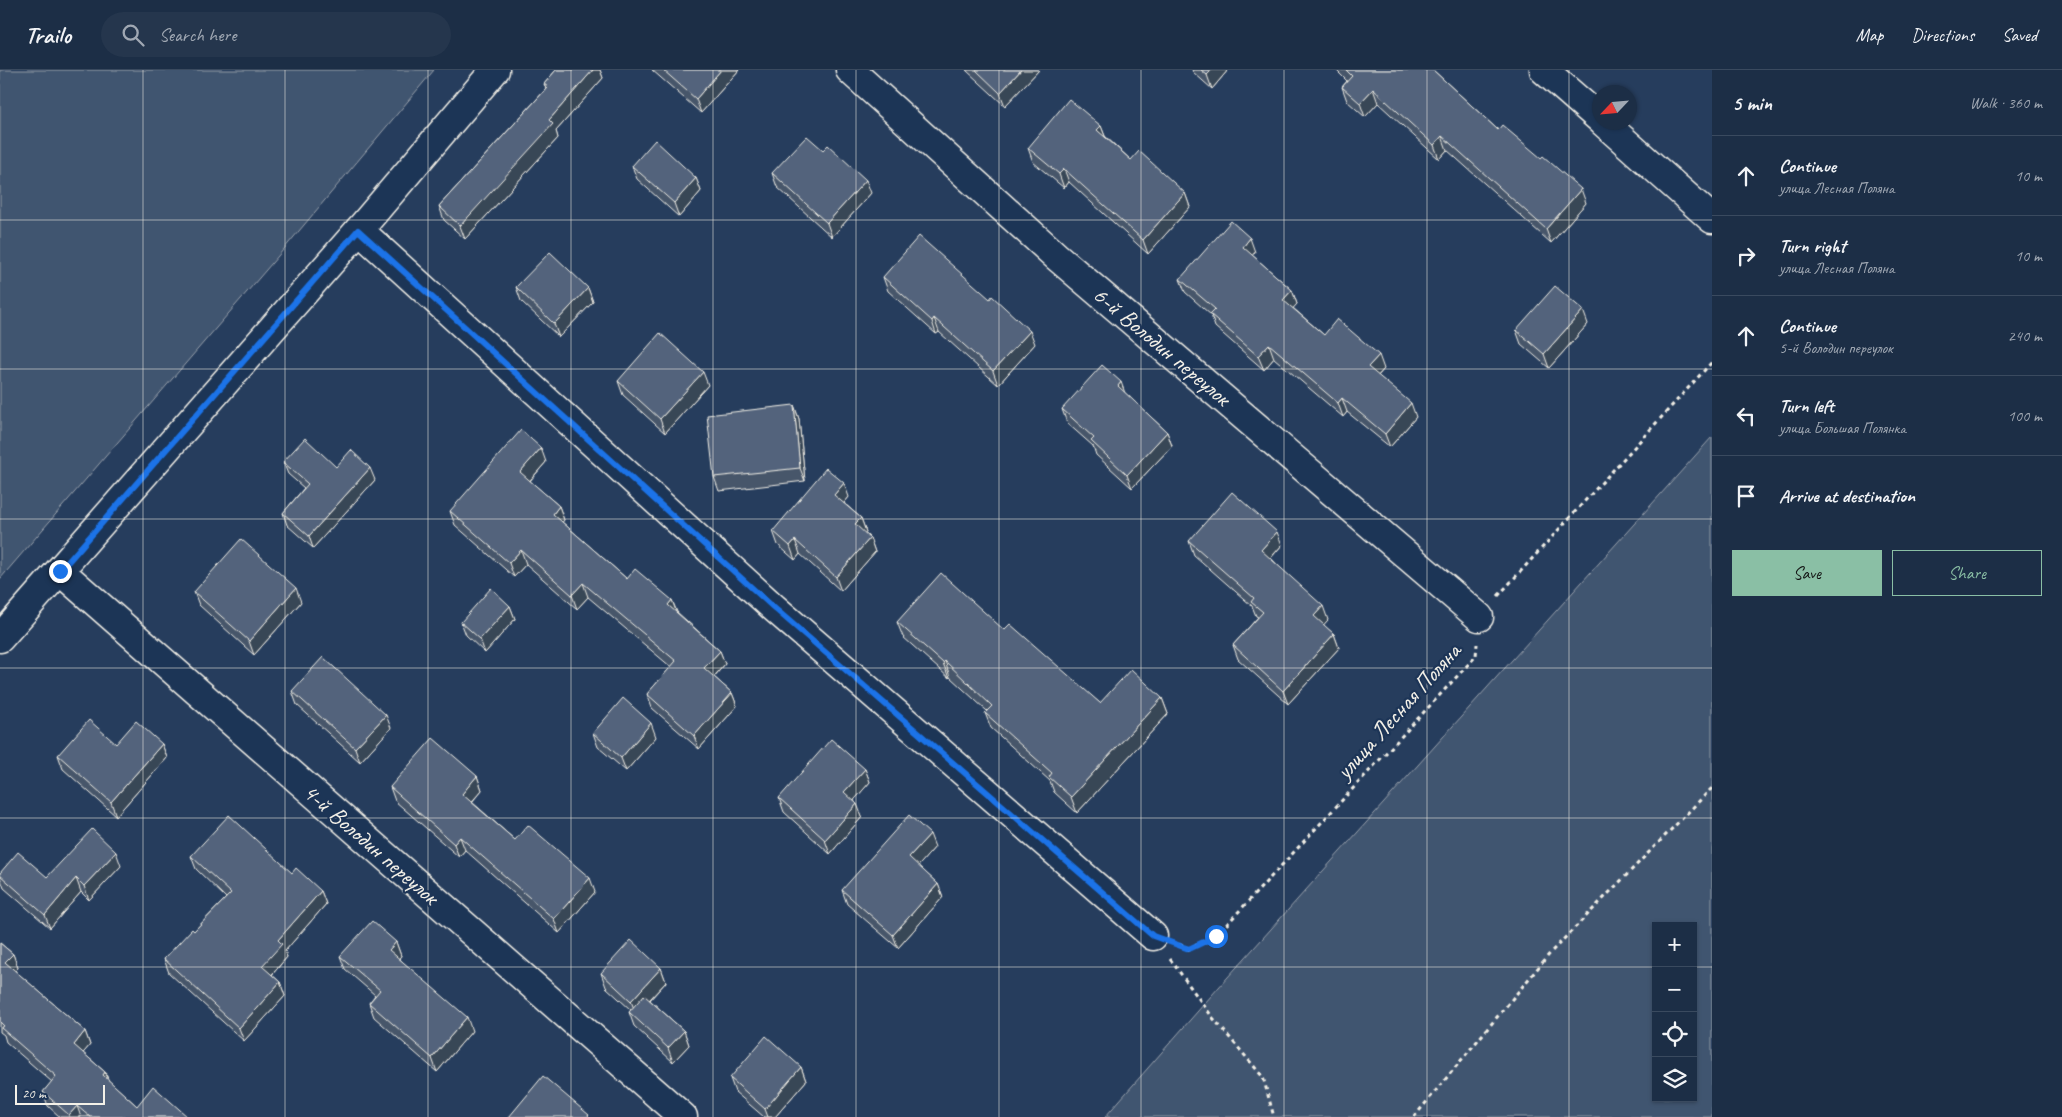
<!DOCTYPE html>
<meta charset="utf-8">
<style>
:root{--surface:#1c2e46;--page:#25364d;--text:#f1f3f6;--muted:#a0a8b3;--line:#3a4a5f;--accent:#8abfa5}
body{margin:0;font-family:Caveat,sans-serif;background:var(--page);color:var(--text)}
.controls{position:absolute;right:15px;bottom:15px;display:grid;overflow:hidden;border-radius:0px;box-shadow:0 1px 4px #0004}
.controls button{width:45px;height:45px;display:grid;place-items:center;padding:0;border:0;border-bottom:1px solid var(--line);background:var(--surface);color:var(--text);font:25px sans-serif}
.compass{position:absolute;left:1592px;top:15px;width:45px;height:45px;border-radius:50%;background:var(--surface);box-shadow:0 1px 4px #0004;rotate:244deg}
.scale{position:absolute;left:15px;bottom:12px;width:90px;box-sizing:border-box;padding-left:5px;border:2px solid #f4f1e8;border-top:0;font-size:14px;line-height:18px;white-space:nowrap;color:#f4f1e8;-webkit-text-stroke:4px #1d3557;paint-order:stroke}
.stop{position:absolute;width:15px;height:15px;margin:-11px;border:4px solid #1a73e8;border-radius:50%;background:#fff}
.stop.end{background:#1a73e8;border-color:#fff;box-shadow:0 1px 5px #0008}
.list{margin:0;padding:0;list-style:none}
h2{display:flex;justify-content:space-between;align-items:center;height:65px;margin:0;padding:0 20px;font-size:21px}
h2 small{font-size:16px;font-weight:400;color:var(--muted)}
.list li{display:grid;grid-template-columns:32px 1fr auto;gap:15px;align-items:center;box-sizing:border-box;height:80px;padding:0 20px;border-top:1px solid var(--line)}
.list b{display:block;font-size:19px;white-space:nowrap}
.list p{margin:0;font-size:16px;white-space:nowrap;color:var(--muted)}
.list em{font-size:16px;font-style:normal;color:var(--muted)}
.actions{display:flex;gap:10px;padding:15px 20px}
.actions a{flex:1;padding:11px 0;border:1px solid var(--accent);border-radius:0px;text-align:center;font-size:18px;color:var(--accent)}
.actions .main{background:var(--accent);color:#111}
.icon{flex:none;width:28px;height:28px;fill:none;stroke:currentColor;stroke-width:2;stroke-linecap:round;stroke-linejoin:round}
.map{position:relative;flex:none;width:1712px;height:1047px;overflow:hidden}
header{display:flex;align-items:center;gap:30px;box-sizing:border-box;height:70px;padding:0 25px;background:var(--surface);border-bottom:1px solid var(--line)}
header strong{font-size:24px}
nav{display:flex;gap:28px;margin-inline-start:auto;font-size:18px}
.search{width:350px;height:45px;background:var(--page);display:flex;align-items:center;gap:12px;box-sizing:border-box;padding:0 18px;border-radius:28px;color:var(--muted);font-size:19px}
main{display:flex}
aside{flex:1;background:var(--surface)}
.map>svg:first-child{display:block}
.green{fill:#40546f;stroke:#9aa2ac;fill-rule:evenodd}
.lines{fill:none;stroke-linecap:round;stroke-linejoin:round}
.minor-casing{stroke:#f4f1e8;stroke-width:31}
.path{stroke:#f4f1e8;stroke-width:3;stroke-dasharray:4 4;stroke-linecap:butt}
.minor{stroke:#1d3557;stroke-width:28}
.wall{fill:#47566a;stroke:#f4f1e8}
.shaded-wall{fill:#394656;stroke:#f4f1e8}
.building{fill:#52647b;stroke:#f4f1e8}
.route{stroke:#1a73e8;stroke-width:6}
.grid{fill:none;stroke:#f4f1e8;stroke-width:1;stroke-opacity:0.55}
.labels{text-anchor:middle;stroke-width:4.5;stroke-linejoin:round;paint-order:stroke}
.street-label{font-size:24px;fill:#f4f1e8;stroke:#1d3557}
</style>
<header>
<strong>Trailo</strong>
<div class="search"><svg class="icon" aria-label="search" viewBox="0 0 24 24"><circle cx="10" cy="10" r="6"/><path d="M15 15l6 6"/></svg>Search here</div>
<nav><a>Map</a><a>Directions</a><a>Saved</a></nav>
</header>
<main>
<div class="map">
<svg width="1712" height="1047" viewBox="0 0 1712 1047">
<rect width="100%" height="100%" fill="#263d5d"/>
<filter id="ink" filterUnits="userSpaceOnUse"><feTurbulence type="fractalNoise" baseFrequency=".02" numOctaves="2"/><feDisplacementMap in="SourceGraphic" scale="10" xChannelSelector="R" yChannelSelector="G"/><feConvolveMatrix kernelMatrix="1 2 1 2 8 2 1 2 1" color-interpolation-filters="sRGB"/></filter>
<g filter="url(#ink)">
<g class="green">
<path d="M 0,0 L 434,0 L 278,186 L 0,509 Z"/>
<path d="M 1712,367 L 1712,1047 L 1105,1047 L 1219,917 ZM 1656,856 L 1693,856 L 1693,1028 L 1656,1028 Z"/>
</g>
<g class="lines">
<g class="minor-casing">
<g id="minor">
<path d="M 850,0 L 1056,186 L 1479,547"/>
<path d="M 1544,0 L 1600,49"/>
<path d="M 1603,52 L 1712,149"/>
<path d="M 359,160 L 773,537 L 1153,866"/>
<path d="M 60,501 L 683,1047"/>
<path d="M 0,568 L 359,160 L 495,0"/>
</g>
</g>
<g class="path">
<path d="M 1498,526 L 1712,292"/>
<path d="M 1179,875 L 1189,879 L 1216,866 L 1476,586 L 1477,574"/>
<path d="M 1170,889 L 1213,948 L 1263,1007 L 1274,1047"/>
<path d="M 1414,1047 L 1552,881 L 1712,718"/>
</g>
<use href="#minor" class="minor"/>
</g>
<g class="wall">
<path d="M 556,0 L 600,0 L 603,8 L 556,61 L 558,68 L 465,169 L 444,150 L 439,136 L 546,19 L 544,14 Z"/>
<path d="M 652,0 L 739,0 L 701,43 Z"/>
<path d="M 966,0 L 1039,0 L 1005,36 Z"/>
<path d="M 1192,0 L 1228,0 L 1212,19 L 1193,2 Z"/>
<path d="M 1336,0 L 1433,0 L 1498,60 L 1586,133 L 1551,173 L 1447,80 L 1439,89 L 1378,33 L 1365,47 L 1347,31 L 1342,17 L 1347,11 Z"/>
<path d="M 1101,56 L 1105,66 L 1131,90 L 1185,123 L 1190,137 L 1148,184 L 1069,112 L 1064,118 L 1033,92 L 1028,78 Z"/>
<path d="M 632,96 L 696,108 L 701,121 L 679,147 L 637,109 Z"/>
<path d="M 772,103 L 871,123 L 832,167 L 777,117 Z"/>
<path d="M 1255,182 L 1252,185 L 1292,220 L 1297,234 L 1293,238 L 1324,265 L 1384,299 L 1378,306 L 1416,347 L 1390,377 L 1347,342 L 1343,347 L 1274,288 L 1264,300 L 1215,257 L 1211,245 L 1185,222 L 1180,209 Z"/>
<path d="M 883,207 L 1035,274 L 998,315 L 939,262 L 936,264 L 888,221 Z"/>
<path d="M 516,217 L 588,218 L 593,232 L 559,267 L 521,231 Z"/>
<path d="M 1588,254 L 1549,298 L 1521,274 L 1516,260 Z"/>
<path d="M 618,311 L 708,315 L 665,363 L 623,325 Z"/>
<path d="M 1124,322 L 1167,362 L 1172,376 L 1132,418 L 1096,385 L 1093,376 L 1067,353 L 1062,339 Z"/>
<path d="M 794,335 L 799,349 L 805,411 L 719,421 L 714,407 Z"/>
<path d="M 283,392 L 336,397 L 375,410 L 313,478 L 287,455 L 283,443 L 304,418 L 288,404 Z"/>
<path d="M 546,392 L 530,411 L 559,436 L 564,450 L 562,452 L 627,509 L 672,530 L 677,542 L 720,581 L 725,594 L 714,607 L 732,623 L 737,636 L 699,679 L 652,638 L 647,624 L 671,597 L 588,527 L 577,539 L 526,494 L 514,507 L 455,455 L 450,441 Z"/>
<path d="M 849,427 L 844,433 L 861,448 L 866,462 L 864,463 L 870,468 L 875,482 L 841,521 L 800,484 L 795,490 L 778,475 L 773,461 Z"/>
<path d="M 1189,471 L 1282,475 L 1271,488 L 1328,550 L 1323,555 L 1334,564 L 1339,578 L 1288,634 L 1238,589 L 1233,575 L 1258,547 L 1256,546 L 1252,536 L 1194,485 Z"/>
<path d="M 194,522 L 301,532 L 254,585 L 199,535 Z"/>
<path d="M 510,536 L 515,549 L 485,583 L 466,565 L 461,552 Z"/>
<path d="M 897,552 L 1004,560 L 1100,633 L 1162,628 L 1168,644 L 1077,743 L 1054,722 L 1050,711 L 991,658 L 985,643 L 987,641 L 950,607 L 949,608 L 903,567 Z"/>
<path d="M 292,621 L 391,658 L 360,692 L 297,635 Z"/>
<path d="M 593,663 L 656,667 L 626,701 L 598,677 Z"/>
<path d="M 116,674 L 162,674 L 167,688 L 116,746 L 63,699 L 58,685 Z"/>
<path d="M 865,699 L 870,712 L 854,730 L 862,747 L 830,784 L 784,742 L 779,728 Z"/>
<path d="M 477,706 L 482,720 L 472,732 L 515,770 L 595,822 L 559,863 L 465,780 L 459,787 L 395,731 L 390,717 Z"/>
<path d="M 935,777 L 918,796 L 938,814 L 943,827 L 898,878 L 847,834 L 842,820 Z"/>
<path d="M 191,786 L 292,803 L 321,821 L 326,834 L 285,881 L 287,887 L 272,905 L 280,912 L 285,926 L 244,971 L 169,903 L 164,889 L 194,861 L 226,828 L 196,799 Z"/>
<path d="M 121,796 L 89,830 L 81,822 L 50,858 L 4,818 L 0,807 L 0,803 L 47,807 Z"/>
<path d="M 396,872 L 401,886 L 399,888 L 472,961 L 437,1002 L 374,947 L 369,933 L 375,925 L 345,899 L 340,886 Z"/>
<path d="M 0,873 L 13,884 L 18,898 L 15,901 L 85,961 L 90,975 L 83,983 L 105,1002 L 109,1011 L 137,1036 L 188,1047 L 60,1047 L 48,1036 L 43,1022 L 52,1012 L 6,972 L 4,965 L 0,962 Z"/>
<path d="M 661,898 L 666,912 L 650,930 L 684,961 L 689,975 L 673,992 L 634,956 L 629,942 L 631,940 L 606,917 L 601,903 Z"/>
<path d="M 801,997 L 806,1011 L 775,1047 L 764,1047 L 735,1022 L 730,1008 Z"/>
</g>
<g class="shaded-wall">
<path d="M 593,0 L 600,0 L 603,8 L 556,61 L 558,68 L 465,169 L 460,156 L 549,50 Z"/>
<path d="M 721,0 L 739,0 L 701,43 L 696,29 Z"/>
<path d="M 1021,0 L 1039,0 L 1005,36 L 1000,23 Z"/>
<path d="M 1212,0 L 1228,0 L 1212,19 L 1207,5 Z"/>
<path d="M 1373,19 L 1378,33 L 1365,47 L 1360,33 Z"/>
<path d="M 1101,56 L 1106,69 L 1097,60 Z"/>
<path d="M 1442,66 L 1447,80 L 1439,89 L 1434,75 Z"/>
<path d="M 1064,99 L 1069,112 L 1064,118 L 1059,104 Z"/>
<path d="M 696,108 L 701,121 L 679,147 L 674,133 Z"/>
<path d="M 866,110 L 871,123 L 832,167 L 827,153 Z"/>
<path d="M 1581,119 L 1586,133 L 1551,173 L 1546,159 Z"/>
<path d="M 1185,123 L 1190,137 L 1148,184 L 1143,170 Z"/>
<path d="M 1250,168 L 1255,182 L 1248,191 L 1243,177 Z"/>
<path d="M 588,218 L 593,232 L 559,267 L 554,254 Z"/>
<path d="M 1292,220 L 1297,234 L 1288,244 L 1283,230 Z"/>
<path d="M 1583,240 L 1588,254 L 1549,298 L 1544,284 Z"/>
<path d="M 934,248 L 939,262 L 936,264 L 932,251 Z"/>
<path d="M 1030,261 L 1035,274 L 998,315 L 993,301 Z"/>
<path d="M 1269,274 L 1274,288 L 1264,300 L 1258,286 Z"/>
<path d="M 1379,285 L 1384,299 L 1373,311 L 1368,297 Z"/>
<path d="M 703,302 L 708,315 L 665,363 L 660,349 Z"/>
<path d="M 1121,312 L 1126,326 L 1118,316 Z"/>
<path d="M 1342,328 L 1347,342 L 1343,347 L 1338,333 Z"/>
<path d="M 1411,333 L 1416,347 L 1390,377 L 1385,364 Z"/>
<path d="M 794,335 L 799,349 L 805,411 L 800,398 Z"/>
<path d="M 1167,362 L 1172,376 L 1132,418 L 1127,405 Z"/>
<path d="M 541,378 L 546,392 L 525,416 L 520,402 Z"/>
<path d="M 370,398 L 375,410 L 313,478 L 309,466 Z"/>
<path d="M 844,413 L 849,427 L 839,439 L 834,425 Z"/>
<path d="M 559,436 L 564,450 L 558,458 L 553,444 Z"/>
<path d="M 861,448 L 866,462 L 860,468 L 855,454 Z"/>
<path d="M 1277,462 L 1282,475 L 1266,493 L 1261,480 Z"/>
<path d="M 870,468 L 875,482 L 841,521 L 836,507 Z"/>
<path d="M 795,470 L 800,484 L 795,490 L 790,476 Z"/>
<path d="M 521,480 L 526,494 L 514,507 L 509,493 Z"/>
<path d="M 583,513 L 588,527 L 577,539 L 572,525 Z"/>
<path d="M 296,518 L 301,532 L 254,585 L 249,571 Z"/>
<path d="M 672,530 L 677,544 L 668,535 Z"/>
<path d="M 510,536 L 515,549 L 485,583 L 480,569 Z"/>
<path d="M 1323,536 L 1328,550 L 1319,560 L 1314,546 Z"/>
<path d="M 1334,564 L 1339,578 L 1288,634 L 1283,621 Z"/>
<path d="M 720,581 L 725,594 L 709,612 L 704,598 Z"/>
<path d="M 945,591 L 950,607 L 949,608 L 943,593 Z"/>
<path d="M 732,623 L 737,636 L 699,679 L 694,666 Z"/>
<path d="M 1162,628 L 1168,644 L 1077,743 L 1071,727 Z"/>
<path d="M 386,645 L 391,658 L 360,692 L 355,678 Z"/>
<path d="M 651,653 L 656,667 L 626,701 L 621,688 Z"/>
<path d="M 162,674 L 167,688 L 116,746 L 111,732 Z"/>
<path d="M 865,699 L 870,712 L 849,736 L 844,722 Z"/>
<path d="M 477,706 L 482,720 L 467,737 L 462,724 Z"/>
<path d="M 857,734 L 862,747 L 830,784 L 825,770 Z"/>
<path d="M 930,764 L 935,777 L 914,801 L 909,787 Z"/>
<path d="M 460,767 L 465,780 L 459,787 L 454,774 Z"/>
<path d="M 116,782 L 121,796 L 89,830 L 84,816 Z"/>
<path d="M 76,808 L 81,822 L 50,858 L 45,845 Z"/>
<path d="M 590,808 L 595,822 L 559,863 L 554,849 Z"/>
<path d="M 938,814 L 943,827 L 898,878 L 893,865 Z"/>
<path d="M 321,821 L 326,834 L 285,881 L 287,887 L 267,910 L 262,896 L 278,870 Z"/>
<path d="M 396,872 L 401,886 L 394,894 L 389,880 Z"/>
<path d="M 13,884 L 18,898 L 10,906 L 5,892 Z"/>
<path d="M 661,898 L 666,912 L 636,944 L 631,931 Z"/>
<path d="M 280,912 L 285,926 L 244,971 L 239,958 Z"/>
<path d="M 467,947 L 472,961 L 437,1002 L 432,988 Z"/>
<path d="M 85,961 L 90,975 L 79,988 L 74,975 Z"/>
<path d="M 684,961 L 689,975 L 673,992 L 668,978 Z"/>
<path d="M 801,997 L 806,1011 L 775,1047 L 768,1047 L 765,1039 Z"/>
<path d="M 105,1002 L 110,1016 L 103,1005 Z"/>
<path d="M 77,1036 L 81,1047 L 69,1047 L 69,1045 Z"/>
</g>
<g class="building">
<path d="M 556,0 L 593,0 L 549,50 L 553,54 L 460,156 L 439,136 L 548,17 L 544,14 Z"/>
<path d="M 663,0 L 721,0 L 696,29 Z"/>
<path d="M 976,0 L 1021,0 L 1000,23 Z"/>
<path d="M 1201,0 L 1212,0 L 1207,5 Z"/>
<path d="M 1346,0 L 1433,0 L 1498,60 L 1502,55 L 1541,88 L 1543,86 L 1581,119 L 1546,159 L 1442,66 L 1434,75 L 1373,19 L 1360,33 L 1342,17 L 1352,6 Z"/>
<path d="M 1069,29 L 1101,56 L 1097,60 L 1131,90 L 1139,81 L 1185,123 L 1143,170 L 1064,99 L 1059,104 L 1028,78 Z"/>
<path d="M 807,66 L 823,80 L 828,75 L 866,110 L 827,153 L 772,103 Z"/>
<path d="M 655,70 L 696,108 L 674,133 L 632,96 Z"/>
<path d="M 1231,151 L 1250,168 L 1243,177 L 1292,220 L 1283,230 L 1324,265 L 1337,249 L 1379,285 L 1368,297 L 1411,333 L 1385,364 L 1342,328 L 1338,333 L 1269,274 L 1258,286 L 1210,244 L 1215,239 L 1180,209 Z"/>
<path d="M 919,166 L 990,229 L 992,226 L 1030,261 L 993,301 L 934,248 L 932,251 L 883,207 Z"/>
<path d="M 550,182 L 588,218 L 554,254 L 516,217 Z"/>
<path d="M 1555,216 L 1583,240 L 1544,284 L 1516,260 Z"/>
<path d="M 660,263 L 703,302 L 660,349 L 618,311 Z"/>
<path d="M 1102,295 L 1121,312 L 1118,316 L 1167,362 L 1127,405 L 1091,371 L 1094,368 L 1062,339 Z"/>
<path d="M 794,335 L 800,398 L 714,407 L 707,345 Z"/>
<path d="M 521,360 L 541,378 L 520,402 L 559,436 L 553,444 L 627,509 L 635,499 L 672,530 L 668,535 L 720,581 L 704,598 L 732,623 L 694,666 L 647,624 L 676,591 L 583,513 L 572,525 L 521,480 L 509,493 L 450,441 Z"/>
<path d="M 305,368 L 336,397 L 351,380 L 370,398 L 309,466 L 283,443 L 308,414 L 283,392 Z"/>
<path d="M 826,398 L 844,413 L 834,425 L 861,448 L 855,454 L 870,468 L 836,507 L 795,470 L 790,476 L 773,461 Z"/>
<path d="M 1232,422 L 1277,462 L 1261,480 L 1323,536 L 1314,546 L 1334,564 L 1283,621 L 1233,575 L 1263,542 L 1251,532 L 1254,528 L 1189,471 Z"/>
<path d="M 241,469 L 296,518 L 249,571 L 194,522 Z"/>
<path d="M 941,503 L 1004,560 L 1010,554 L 1100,633 L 1131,599 L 1162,628 L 1071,727 L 1049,707 L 1052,703 L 985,643 L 992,636 L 945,591 L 943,593 L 897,552 Z"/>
<path d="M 491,518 L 510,536 L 480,569 L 461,552 Z"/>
<path d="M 323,587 L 386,645 L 355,678 L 292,621 Z"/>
<path d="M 623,628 L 651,653 L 621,688 L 593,663 Z"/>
<path d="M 89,650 L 116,674 L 136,651 L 162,674 L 111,732 L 58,685 Z"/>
<path d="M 433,668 L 477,706 L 462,724 L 515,770 L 528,755 L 590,808 L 554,849 L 460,767 L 454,774 L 390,717 Z"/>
<path d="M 831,669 L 865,699 L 844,722 L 857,734 L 825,770 L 779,728 Z"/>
<path d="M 229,745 L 292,803 L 296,798 L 321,821 L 278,870 L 282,874 L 262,896 L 280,912 L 239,958 L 164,889 L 192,859 L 194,861 L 231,823 L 191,786 Z"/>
<path d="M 909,745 L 930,764 L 909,787 L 938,814 L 893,865 L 842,820 Z"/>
<path d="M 92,759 L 116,782 L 84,816 L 76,808 L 45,845 L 0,805 L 0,803 L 18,782 L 47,807 Z"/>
<path d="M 372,851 L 396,872 L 389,880 L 467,947 L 432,988 L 369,933 L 380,920 L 340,886 Z"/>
<path d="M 631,870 L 661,898 L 631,931 L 601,903 Z"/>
<path d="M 0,873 L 13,884 L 5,892 L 85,961 L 74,975 L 105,1002 L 103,1005 L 137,1036 L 153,1016 L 188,1047 L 90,1047 L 77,1036 L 69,1045 L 43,1022 L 56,1006 L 1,958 L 4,956 L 0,952 Z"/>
<path d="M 644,925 L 684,961 L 668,978 L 629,942 Z"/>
<path d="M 766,966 L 801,997 L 765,1039 L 730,1008 Z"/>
<path d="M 543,1006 L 589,1045 L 587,1047 L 509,1047 Z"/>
</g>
</g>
<g class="lines" filter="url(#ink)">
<path class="route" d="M 60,501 L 358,160 L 773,537 L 1153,866 L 1189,879 L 1216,866"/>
</g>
<path class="grid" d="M 143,0 L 143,1047M 285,0 L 285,1047M 428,0 L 428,1047M 571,0 L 571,1047M 713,0 L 713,1047M 856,0 L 856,1047M 999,0 L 999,1047M 1141,0 L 1141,1047M 1284,0 L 1284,1047M 1427,0 L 1427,1047M 1569,0 L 1569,1047M 0,150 L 1712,150M 0,299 L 1712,299M 0,449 L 1712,449M 0,598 L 1712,598M 0,748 L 1712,748M 0,897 L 1656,897M 1693,897 L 1712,897"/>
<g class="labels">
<g class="street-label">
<text transform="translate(1162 276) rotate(40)" y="8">6-й Володин переулок</text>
<text transform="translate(1398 641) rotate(-48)" y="8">улица Лесная Поляна</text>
<text transform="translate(371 774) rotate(41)" y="8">4-й Володин переулок</text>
</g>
</g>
</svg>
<div class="controls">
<button>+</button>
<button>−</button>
<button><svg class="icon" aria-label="locate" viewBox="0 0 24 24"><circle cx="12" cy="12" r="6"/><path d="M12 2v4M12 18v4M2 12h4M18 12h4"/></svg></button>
<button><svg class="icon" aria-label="layers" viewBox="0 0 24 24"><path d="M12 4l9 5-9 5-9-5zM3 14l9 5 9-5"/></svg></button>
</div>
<svg class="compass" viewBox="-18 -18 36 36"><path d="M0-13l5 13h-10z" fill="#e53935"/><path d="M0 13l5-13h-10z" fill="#a0a8b3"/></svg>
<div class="scale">20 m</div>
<div class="stop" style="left:1216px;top:866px"></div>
<div class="stop end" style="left:60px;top:501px"></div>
</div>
<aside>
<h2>5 min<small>Walk · 360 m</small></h2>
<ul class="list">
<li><svg class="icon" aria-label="ahead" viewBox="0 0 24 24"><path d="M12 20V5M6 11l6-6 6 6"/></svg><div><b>Continue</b><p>улица Лесная Поляна</p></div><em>10 m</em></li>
<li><svg class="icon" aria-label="right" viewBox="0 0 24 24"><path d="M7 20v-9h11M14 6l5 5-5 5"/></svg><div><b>Turn right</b><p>улица Лесная Поляна</p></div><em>10 m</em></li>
<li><svg class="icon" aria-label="ahead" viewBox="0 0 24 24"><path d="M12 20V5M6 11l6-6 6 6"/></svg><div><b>Continue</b><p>5-й Володин переулок</p></div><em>240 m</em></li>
<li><svg class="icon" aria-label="left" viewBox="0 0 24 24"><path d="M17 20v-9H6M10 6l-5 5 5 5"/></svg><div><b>Turn left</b><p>улица Большая Полянка</p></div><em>100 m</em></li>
<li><svg class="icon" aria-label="arrive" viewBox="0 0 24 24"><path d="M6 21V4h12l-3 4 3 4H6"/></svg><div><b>Arrive at destination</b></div></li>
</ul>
<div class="actions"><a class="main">Save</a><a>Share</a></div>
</aside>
</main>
